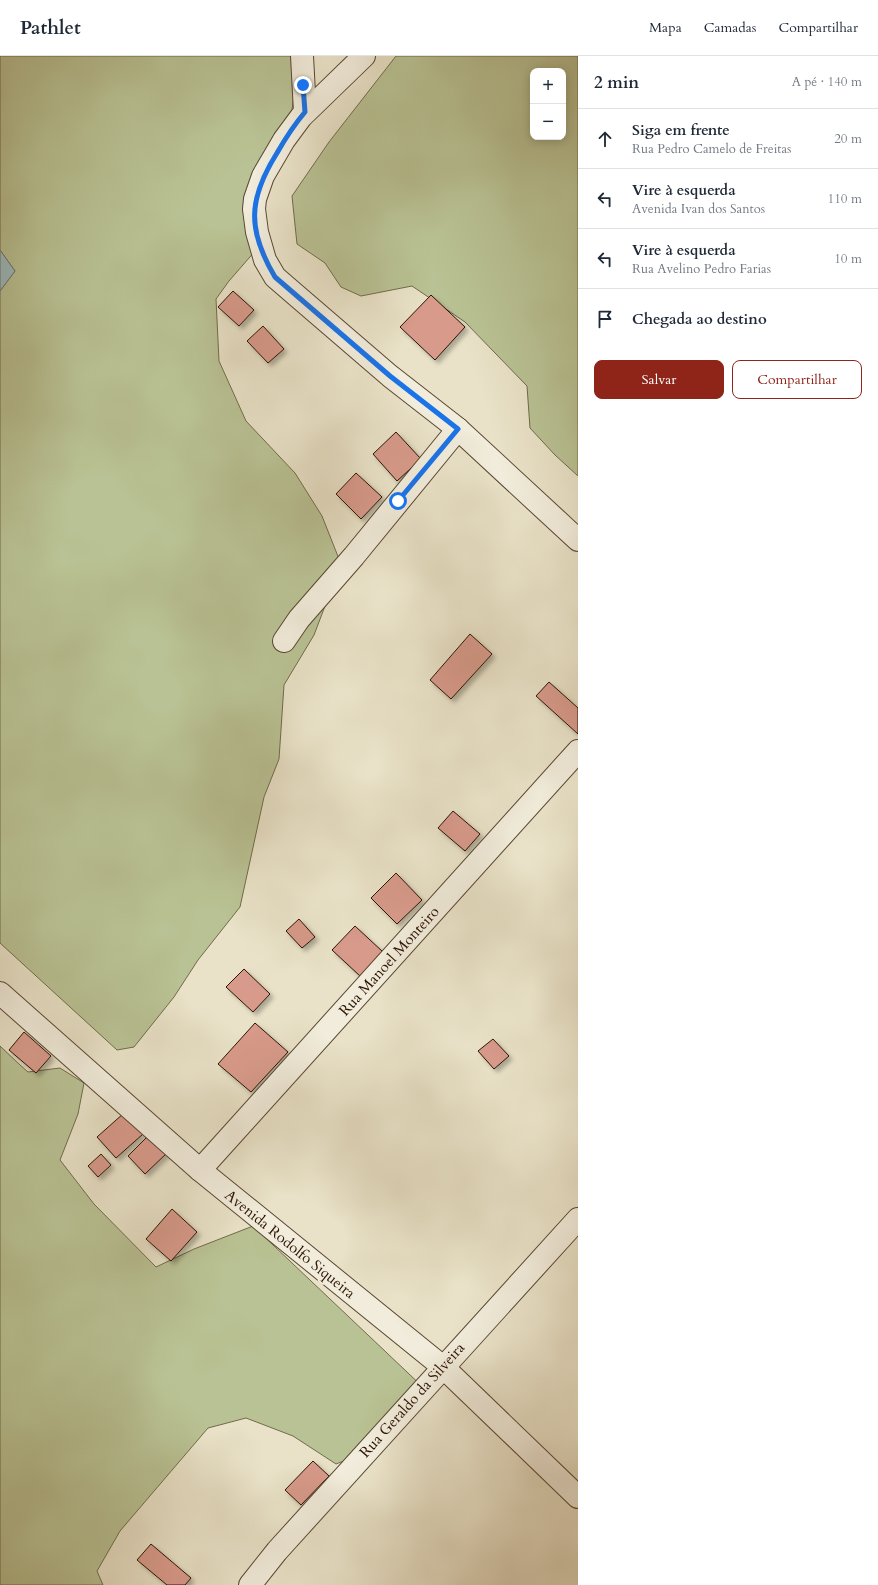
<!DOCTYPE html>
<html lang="pt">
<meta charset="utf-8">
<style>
:root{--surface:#fff;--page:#f6f6f7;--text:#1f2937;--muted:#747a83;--line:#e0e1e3;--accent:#8f2418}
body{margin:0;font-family:Cardo,serif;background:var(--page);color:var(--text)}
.controls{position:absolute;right:12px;top:12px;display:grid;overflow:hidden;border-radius:8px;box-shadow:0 2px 10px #0003}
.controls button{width:36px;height:36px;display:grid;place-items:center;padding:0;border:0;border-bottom:1px solid var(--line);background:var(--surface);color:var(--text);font:20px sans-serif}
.stop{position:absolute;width:12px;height:12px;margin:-9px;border:3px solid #1a73e8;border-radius:50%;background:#fff}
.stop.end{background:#1a73e8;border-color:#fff;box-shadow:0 1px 4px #0008}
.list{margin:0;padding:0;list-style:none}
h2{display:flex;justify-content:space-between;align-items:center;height:52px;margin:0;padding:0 16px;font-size:17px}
h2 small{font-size:13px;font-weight:400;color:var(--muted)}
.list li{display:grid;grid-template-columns:26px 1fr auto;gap:12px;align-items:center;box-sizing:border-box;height:60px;padding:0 16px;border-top:1px solid var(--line)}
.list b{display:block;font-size:15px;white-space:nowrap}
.list p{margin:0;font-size:13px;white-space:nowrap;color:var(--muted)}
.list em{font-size:13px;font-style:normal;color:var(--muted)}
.actions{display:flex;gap:8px;padding:12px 16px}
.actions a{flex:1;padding:9px 0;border:1px solid var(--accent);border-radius:8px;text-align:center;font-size:14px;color:var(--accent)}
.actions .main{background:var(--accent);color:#fff}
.icon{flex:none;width:22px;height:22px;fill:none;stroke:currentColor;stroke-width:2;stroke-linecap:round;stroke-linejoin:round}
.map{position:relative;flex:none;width:578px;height:1529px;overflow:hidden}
header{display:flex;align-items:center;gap:24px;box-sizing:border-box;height:56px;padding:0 20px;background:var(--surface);border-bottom:1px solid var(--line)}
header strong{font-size:19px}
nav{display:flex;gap:22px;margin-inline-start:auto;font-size:14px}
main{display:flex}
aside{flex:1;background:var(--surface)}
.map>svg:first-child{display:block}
.green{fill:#b9c294;stroke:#726a4a;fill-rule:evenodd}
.water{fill:#9cbbc0;stroke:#6f7873}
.building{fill:#d89a8b;stroke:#2b1300;filter:url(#shadow)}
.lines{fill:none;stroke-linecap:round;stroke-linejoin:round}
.street-casing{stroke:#5a4732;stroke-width:24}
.street{stroke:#f1ecdb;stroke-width:22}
.route{stroke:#1a73e8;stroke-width:5}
.labels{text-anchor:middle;stroke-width:4;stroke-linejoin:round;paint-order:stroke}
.street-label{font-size:15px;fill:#2b1300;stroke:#f1ecdb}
</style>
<header>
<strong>Pathlet</strong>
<nav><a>Mapa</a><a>Camadas</a><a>Compartilhar</a></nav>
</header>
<main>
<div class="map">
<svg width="578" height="1529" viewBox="0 0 578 1529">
<defs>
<filter id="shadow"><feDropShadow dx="3.5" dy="3.5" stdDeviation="2" flood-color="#0004"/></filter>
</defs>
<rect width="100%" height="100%" fill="#e9e2c8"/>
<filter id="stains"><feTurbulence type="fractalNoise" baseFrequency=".005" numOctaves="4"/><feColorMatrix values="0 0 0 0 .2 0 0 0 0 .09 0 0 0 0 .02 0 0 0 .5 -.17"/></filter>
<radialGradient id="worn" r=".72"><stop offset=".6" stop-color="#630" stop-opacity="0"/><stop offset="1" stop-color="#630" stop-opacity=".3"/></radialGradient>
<g class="green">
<path d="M 0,0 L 299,0 L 290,69 L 266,127 L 256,194 L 229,225 L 216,243 L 219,305 L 246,365 L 295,417 L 322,460 L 341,508 L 314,579 L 284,629 L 279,703 L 264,741 L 240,851 L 198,904 L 174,941 L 134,991 L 117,994 L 0,887 L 0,235 L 15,215 L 0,194 Z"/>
<path d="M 396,0 L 578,0 L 578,420 L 555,399 L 530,372 L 527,330 L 465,266 L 412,230 L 361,240 L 341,231 L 325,207 L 297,188 L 292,140 L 329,86 ZM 533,15 L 563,15 L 563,81 L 533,81 Z"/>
<path d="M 0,990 L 19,1008 L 28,1016 L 60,1012 L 84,1027 L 78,1058 L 60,1104 L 94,1148 L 156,1211 L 194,1193 L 253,1170 L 426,1334 L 367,1396 L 336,1408 L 293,1380 L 246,1362 L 208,1372 L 120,1475 L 97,1515 L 103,1529 L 0,1529 Z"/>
</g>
<path class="water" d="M 0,194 L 15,215 L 0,235 Z"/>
<g class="building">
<path d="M 233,235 L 254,254 L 239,270 L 218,251 Z"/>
<path d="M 431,239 L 465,271 L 435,304 L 400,271 Z"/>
<path d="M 263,270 L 284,293 L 268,307 L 247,285 Z"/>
<path d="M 396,376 L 421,403 L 397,425 L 373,398 Z"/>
<path d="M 356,417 L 382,441 L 361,463 L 336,438 Z"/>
<path d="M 470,578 L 492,598 L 451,643 L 430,624 Z"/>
<path d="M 549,626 L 578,652 L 578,678 L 536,640 Z"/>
<path d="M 453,755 L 480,778 L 465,795 L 438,772 Z"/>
<path d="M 396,817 L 422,844 L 397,868 L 371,842 Z"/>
<path d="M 299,863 L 315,881 L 302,892 L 286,875 Z"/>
<path d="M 355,870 L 383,896 L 360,920 L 332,894 Z"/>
<path d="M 244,913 L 270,938 L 253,956 L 226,931 Z"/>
<path d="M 255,967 L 288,996 L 251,1036 L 218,1008 Z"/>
<path d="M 24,976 L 51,1000 L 36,1017 L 9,994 Z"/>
<path d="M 493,983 L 509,1000 L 494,1013 L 478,995 Z"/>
<path d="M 124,1057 L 143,1078 L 116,1102 L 97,1081 Z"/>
<path d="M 151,1077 L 169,1095 L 145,1118 L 128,1100 Z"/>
<path d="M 101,1098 L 111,1109 L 98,1121 L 88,1110 Z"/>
<path d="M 172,1153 L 197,1176 L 171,1205 L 146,1183 Z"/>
<path d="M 313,1405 L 329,1420 L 301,1449 L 285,1434 Z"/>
<path d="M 151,1488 L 191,1522 L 185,1529 L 167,1529 L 137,1504 Z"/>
</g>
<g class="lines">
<g class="street-casing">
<g id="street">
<path d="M 302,0 L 305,56"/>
<path d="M 364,0 L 301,61 L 284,84 L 263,120 L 255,143 L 254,153 L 257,176 L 265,204 L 275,221 L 297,240 L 390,320 L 458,373 L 578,484"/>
<path d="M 284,585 L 299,563 L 354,500 L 458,373"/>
<path d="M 0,937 L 200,1114 L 443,1311 L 578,1441"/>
<path d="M 200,1114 L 578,695"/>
<path d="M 250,1529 L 277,1495 L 578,1163"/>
</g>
</g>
<use href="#street" class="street"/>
</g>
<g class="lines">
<path class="route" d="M 303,29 L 305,56 C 294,69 285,83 277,97 C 248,143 247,174 275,221 L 390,320 L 458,373 L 398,445"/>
</g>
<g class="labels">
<g class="street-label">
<text transform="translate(389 905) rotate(-48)" y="5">Rua Manoel Monteiro</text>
<text transform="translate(290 1188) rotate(39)" y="5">Avenida Rodolfo Siqueira</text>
<text transform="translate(412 1344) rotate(-48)" y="5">Rua Geraldo da Silveira</text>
</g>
</g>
<rect width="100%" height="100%" filter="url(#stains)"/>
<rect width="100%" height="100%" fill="url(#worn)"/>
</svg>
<div class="controls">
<button>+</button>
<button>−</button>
</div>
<div class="stop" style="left:398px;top:445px"></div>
<div class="stop end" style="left:303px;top:29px"></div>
</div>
<aside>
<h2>2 min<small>A pé · 140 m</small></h2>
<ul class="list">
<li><svg class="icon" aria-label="ahead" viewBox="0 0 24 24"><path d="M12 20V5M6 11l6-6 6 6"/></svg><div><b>Siga em frente</b><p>Rua Pedro Camelo de Freitas</p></div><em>20 m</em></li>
<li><svg class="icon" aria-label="left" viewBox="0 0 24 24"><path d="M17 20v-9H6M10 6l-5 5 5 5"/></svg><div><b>Vire à esquerda</b><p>Avenida Ivan dos Santos</p></div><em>110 m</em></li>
<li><svg class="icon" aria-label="left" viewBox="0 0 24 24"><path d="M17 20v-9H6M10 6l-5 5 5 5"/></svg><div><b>Vire à esquerda</b><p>Rua Avelino Pedro Farias</p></div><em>10 m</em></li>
<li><svg class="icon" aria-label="arrive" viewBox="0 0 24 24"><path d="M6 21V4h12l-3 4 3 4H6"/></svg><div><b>Chegada ao destino</b></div></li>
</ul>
<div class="actions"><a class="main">Salvar</a><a>Compartilhar</a></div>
</aside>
</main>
